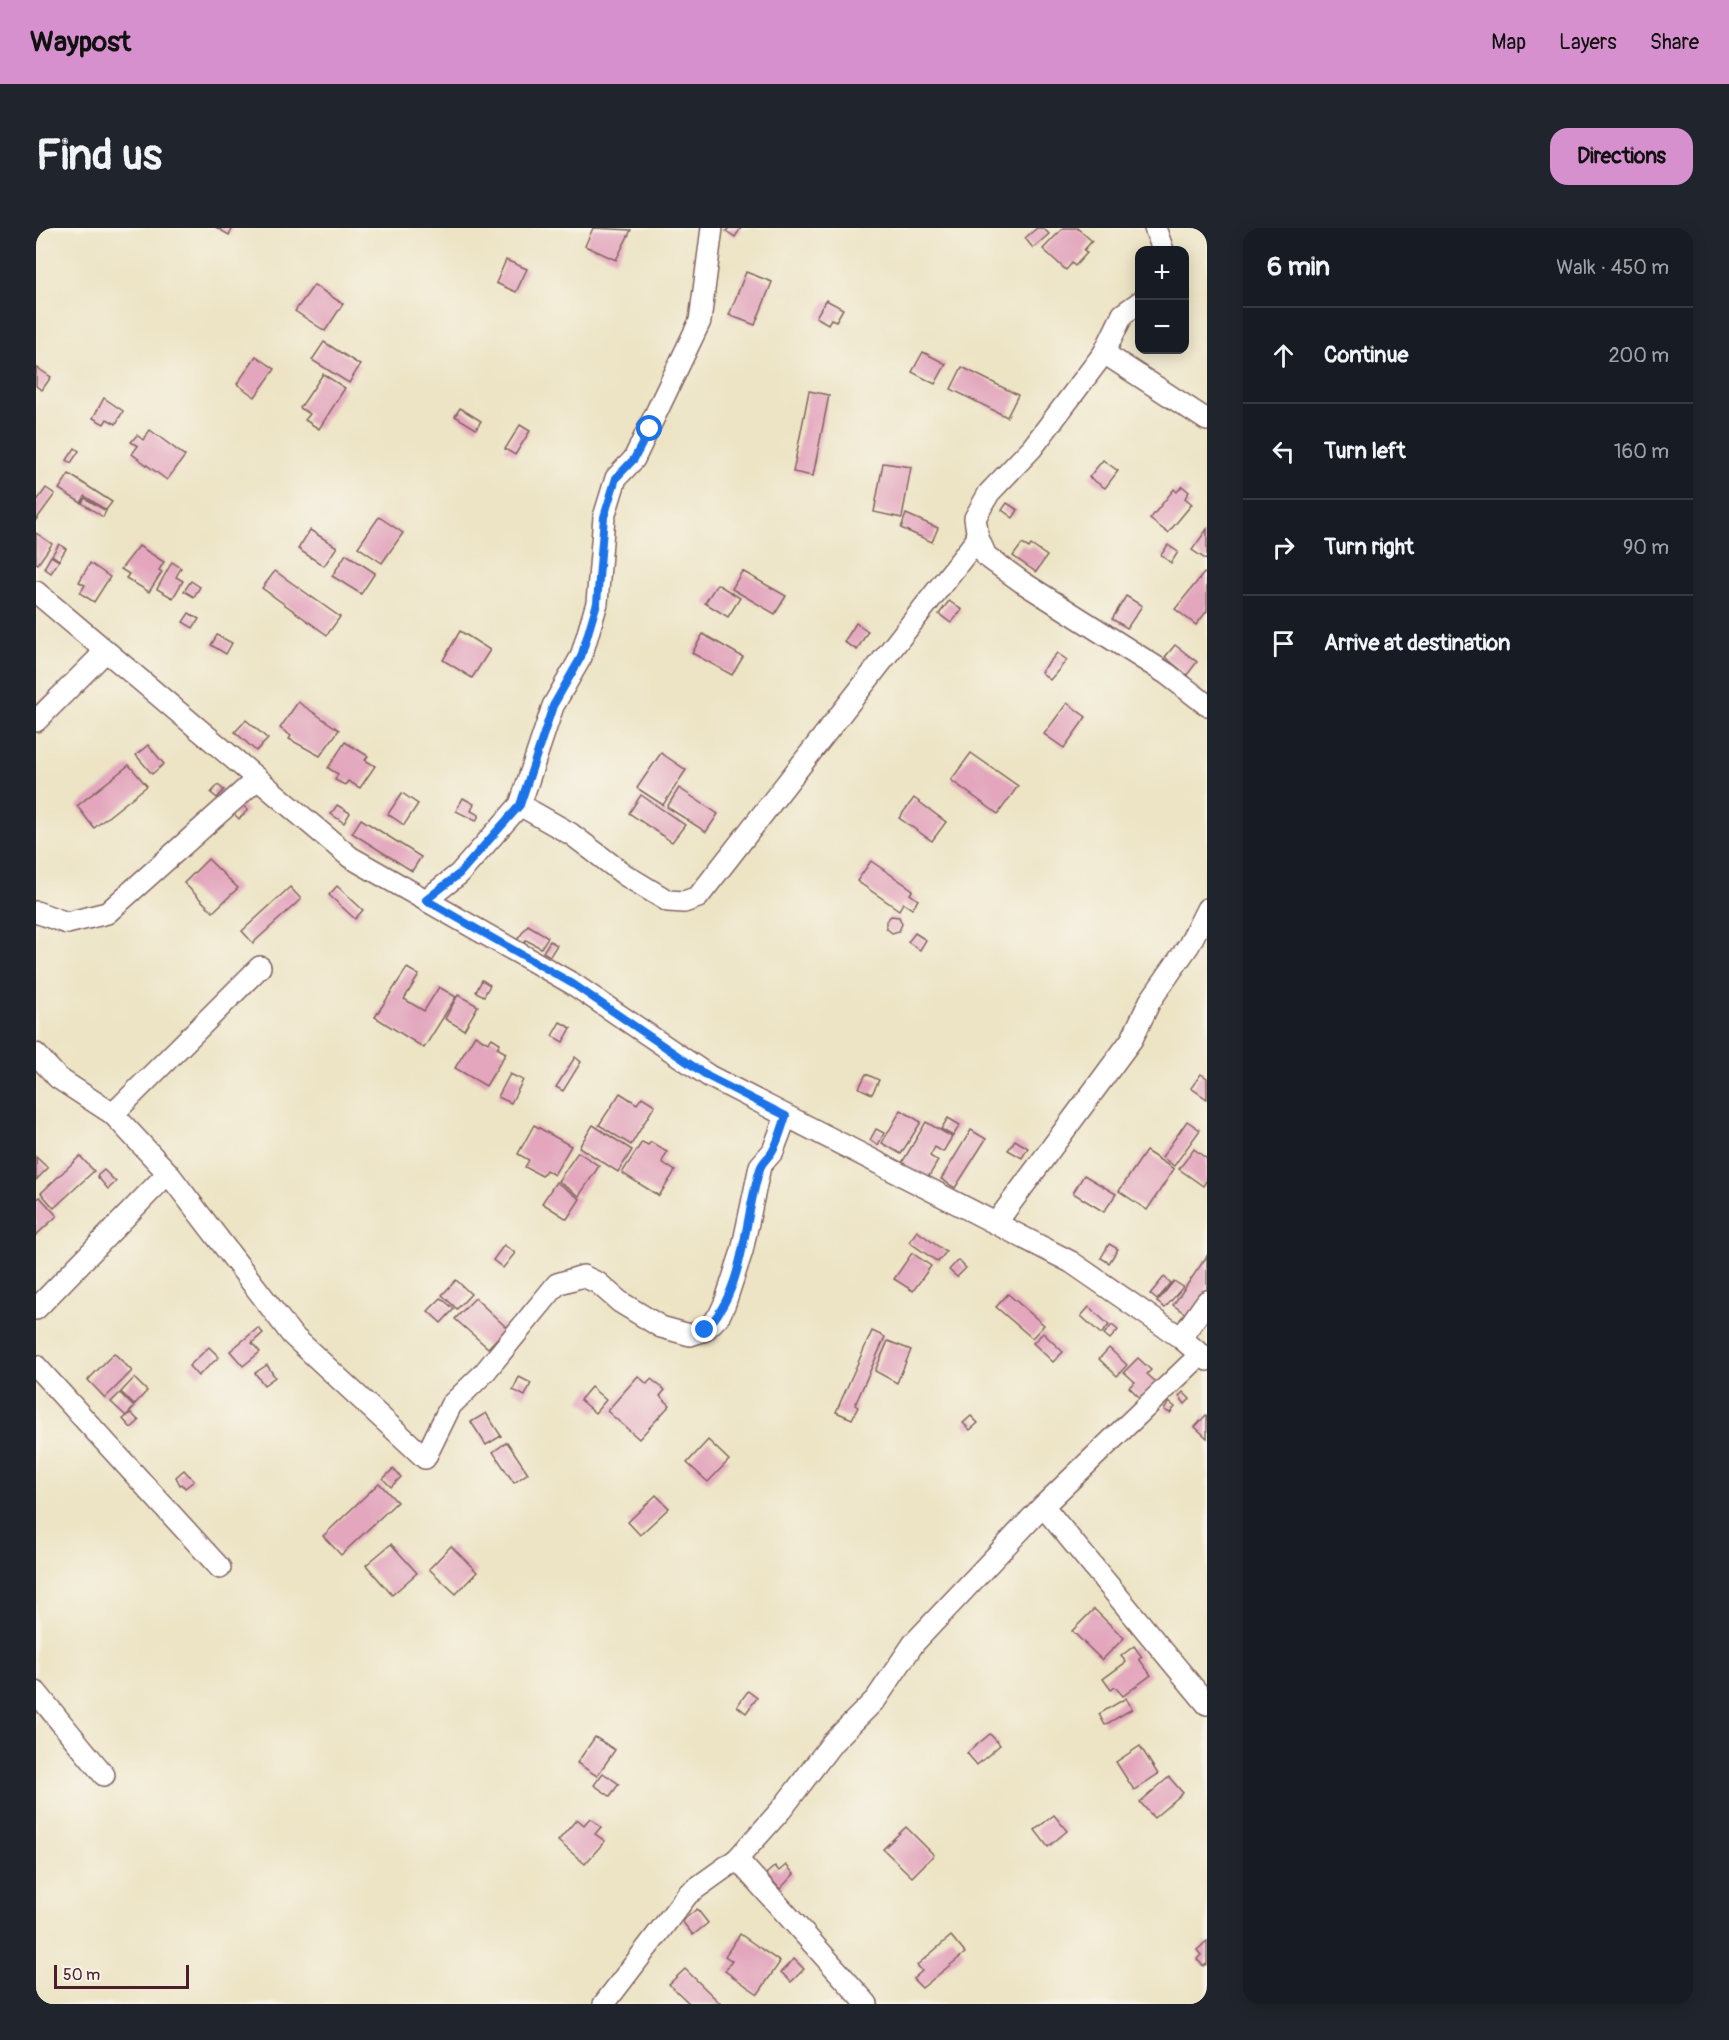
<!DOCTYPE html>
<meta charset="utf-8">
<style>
:root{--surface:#171b24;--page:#20242c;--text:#f1f3f6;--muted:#9ea1a6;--line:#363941;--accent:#d690ce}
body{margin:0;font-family:Pangolin,sans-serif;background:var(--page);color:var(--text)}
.controls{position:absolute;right:18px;top:18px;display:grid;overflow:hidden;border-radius:12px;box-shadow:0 3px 15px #0003}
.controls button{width:54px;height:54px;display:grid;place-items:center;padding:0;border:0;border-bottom:2px solid var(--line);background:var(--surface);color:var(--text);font:30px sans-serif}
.scale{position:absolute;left:18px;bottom:15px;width:135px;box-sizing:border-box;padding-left:6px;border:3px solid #4a1f2b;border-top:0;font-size:16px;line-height:21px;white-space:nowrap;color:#4a1f2b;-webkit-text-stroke:4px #f7f3e8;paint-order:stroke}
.stop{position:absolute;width:18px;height:18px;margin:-14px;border:4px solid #1a73e8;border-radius:50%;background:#fff}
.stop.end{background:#1a73e8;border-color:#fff;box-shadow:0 2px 6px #0008}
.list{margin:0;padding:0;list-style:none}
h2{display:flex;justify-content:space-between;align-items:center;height:78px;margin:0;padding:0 24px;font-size:26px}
h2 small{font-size:20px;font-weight:400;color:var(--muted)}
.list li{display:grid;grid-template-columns:39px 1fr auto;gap:18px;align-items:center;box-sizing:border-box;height:96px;padding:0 24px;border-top:2px solid var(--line)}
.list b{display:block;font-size:22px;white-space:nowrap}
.list em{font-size:20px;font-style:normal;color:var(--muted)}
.icon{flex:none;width:33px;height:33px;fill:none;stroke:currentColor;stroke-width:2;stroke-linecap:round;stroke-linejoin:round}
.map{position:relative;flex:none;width:1171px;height:1776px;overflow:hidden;border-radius:18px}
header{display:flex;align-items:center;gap:36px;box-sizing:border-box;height:84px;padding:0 30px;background:var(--accent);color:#111}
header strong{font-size:28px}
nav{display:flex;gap:33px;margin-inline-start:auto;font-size:21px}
.intro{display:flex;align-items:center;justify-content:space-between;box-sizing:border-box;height:144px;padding:0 36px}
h1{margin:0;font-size:42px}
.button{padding:15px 27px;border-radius:18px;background:var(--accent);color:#111;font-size:21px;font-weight:700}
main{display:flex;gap:36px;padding:0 36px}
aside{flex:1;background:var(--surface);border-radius:18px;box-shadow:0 3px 15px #0003}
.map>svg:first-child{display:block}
.building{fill:#e3a6bd}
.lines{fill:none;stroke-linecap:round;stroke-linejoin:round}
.street-casing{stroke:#836461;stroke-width:24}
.street{stroke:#fff;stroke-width:21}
.route{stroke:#1a73e8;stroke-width:8}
</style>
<header>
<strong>Waypost</strong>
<nav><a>Map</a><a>Layers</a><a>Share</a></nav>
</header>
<div class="intro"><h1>Find us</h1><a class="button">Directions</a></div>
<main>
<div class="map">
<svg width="1171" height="1776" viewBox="0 0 1171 1776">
<rect width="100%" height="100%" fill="#f7f3e8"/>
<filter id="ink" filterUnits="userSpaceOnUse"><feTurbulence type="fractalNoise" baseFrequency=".0167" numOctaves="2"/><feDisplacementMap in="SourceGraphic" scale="12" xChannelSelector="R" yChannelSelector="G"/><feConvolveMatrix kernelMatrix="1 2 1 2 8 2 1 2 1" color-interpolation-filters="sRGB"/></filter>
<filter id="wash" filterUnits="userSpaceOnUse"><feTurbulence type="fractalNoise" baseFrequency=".008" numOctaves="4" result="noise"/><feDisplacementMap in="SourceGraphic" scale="24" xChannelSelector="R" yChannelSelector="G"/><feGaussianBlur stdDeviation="1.35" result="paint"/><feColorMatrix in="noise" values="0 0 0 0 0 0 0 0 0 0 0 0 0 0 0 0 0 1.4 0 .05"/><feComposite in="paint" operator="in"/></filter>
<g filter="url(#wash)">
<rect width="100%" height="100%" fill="#ede4c5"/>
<g id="blocks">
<g class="building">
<path d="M 181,0 L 197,0 L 193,7 Z"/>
<path d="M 557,0 L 595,2 L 580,32 L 549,18 Z"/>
<path d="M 693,0 L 705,0 L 699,9 L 690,3 Z"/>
<path d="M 1001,0 L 1007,0 L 1013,6 L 997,20 L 989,10 Z"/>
<path d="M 1027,0 L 1041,0 L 1056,13 L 1048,22 L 1051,25 L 1039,38 L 1036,35 L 1030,42 L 1007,21 Z"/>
<path d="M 470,32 L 491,41 L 480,64 L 460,55 Z"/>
<path d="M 710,44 L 736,54 L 719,97 L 693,87 Z"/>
<path d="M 278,57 L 307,76 L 289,103 L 259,83 Z"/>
<path d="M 790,72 L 807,81 L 800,93 L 795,91 L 792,96 L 780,89 Z"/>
<path d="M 288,114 L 324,137 L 313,155 L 276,132 Z"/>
<path d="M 887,124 L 910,136 L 899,156 L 876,144 Z"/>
<path d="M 220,128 L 239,141 L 219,169 L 201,156 Z"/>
<path d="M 0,139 L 15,149 L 6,162 L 0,158 Z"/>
<path d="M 926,139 L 982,167 L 971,189 L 915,161 Z"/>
<path d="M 287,146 L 309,160 L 283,201 L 269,192 L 274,186 L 264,180 Z"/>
<path d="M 773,163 L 793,167 L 777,248 L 757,244 Z"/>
<path d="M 68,170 L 87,183 L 80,196 L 71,191 L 68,196 L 57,190 Z"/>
<path d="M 424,180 L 445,193 L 440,201 L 419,188 Z"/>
<path d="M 484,197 L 494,203 L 479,227 L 469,221 Z"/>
<path d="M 114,202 L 149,228 L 131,252 L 96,226 L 102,218 L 95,214 L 101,207 L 107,212 Z"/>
<path d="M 39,220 L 43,223 L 35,235 L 31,232 Z"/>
<path d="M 1067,232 L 1082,243 L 1069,260 L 1053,249 Z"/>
<path d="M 847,235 L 875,239 L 866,290 L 838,284 Z"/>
<path d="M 33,246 L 76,274 L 70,282 L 49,268 L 45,275 L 23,261 Z"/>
<path d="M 1146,258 L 1153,264 L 1149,270 L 1156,276 L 1132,305 L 1114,291 L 1138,261 L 1141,264 Z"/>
<path d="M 10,260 L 19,266 L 0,292 L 0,274 Z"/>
<path d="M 49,270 L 70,283 L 67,289 L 46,275 Z"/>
<path d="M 971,275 L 982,282 L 977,290 L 966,282 Z"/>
<path d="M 870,286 L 902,300 L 896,314 L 865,300 Z"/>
<path d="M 343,289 L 367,305 L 346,335 L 322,319 Z"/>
<path d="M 1171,301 L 1171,332 L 1156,322 Z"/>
<path d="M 274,302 L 301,319 L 288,338 L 262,321 Z"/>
<path d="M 0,305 L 16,316 L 2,336 L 0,335 Z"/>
<path d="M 23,316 L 30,321 L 23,332 L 16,327 Z"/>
<path d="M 986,316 L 993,320 L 995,317 L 1011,328 L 1000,344 L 977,328 Z"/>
<path d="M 1132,317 L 1142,324 L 1135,335 L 1125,327 Z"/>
<path d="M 103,318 L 128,334 L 123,342 L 126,344 L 113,364 L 90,350 L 93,346 L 85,341 Z"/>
<path d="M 310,326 L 339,345 L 325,366 L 296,348 Z"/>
<path d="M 15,328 L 23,333 L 15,345 L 8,340 Z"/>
<path d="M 136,334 L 145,340 L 140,349 L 147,353 L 137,370 L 121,361 Z"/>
<path d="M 54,335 L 74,349 L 58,374 L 44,365 L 49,357 L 43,354 Z"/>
<path d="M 239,343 L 304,389 L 291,407 L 226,360 Z"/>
<path d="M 706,343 L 750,368 L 739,386 L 696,361 Z"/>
<path d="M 1168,345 L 1171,347 L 1171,383 L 1160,397 L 1139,381 Z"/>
<path d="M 155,353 L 164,359 L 158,369 L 148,363 Z"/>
<path d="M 681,356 L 704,370 L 692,389 L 669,375 Z"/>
<path d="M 1090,368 L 1106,378 L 1091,400 L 1076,391 Z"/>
<path d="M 913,373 L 926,382 L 915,395 L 903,386 Z"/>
<path d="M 153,385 L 163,391 L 157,400 L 147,394 Z"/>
<path d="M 820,395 L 832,403 L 821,422 L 808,414 Z"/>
<path d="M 424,403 L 454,422 L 436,450 L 407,432 Z"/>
<path d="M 667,406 L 707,429 L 696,447 L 656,425 Z"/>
<path d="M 181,407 L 196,415 L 190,426 L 175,417 Z"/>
<path d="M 1139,417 L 1161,434 L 1151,447 L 1129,429 Z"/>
<path d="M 1021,425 L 1031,432 L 1014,452 L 1005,444 Z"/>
<path d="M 262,474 L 303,502 L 284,528 L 253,511 L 255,508 L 244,500 Z"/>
<path d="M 1031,475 L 1050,489 L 1028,520 L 1008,506 Z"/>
<path d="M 210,492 L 232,511 L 220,523 L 199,504 Z"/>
<path d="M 309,514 L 332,528 L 329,532 L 339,538 L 324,560 L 312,553 L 309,557 L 299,552 L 302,546 L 292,540 Z"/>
<path d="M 112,517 L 128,536 L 116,546 L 100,527 Z"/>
<path d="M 625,525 L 650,542 L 627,577 L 601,560 Z"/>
<path d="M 935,525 L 982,558 L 962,586 L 915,552 Z"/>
<path d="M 93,537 L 111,558 L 58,600 L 41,578 Z"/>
<path d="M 182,557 L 188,562 L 181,570 L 175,565 Z"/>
<path d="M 643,560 L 682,586 L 670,604 L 631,579 Z"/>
<path d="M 366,565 L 382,576 L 368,597 L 352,586 Z"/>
<path d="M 605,567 L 649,597 L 636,614 L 593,585 Z"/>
<path d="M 427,570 L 438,576 L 435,583 L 443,587 L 440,593 L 420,583 Z"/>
<path d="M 878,570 L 910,594 L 896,613 L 863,590 Z"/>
<path d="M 205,576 L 212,582 L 203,591 L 197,585 Z"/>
<path d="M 301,577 L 314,585 L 308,595 L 295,586 Z"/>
<path d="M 325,591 L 385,629 L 376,643 L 316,605 Z"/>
<path d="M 172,631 L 202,660 L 177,684 L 148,655 Z"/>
<path d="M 835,633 L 877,662 L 874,666 L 882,672 L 876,681 L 867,675 L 863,682 L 821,653 Z"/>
<path d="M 301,658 L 327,682 L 319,691 L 293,667 Z"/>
<path d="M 254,659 L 265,671 L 217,715 L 206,703 Z"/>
<path d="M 855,688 L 863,689 L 866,696 L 863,703 L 856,705 L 850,700 L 850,693 Z"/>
<path d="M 492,697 L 512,709 L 505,720 L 490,712 L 488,716 L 481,712 Z"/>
<path d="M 879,705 L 890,712 L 884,722 L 872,714 Z"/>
<path d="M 514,713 L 521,717 L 514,728 L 507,724 Z"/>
<path d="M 371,740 L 383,747 L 368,771 L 388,783 L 403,759 L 420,769 L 388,820 L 339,789 Z"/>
<path d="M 446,752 L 454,757 L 448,768 L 440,764 Z"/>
<path d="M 422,767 L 442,778 L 428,802 L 409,791 Z"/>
<path d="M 524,794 L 535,800 L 527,814 L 516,808 Z"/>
<path d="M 439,807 L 452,815 L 456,810 L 464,815 L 461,820 L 470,825 L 450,858 L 419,840 Z"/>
<path d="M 539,829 L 545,834 L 527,863 L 520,859 Z"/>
<path d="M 474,846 L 487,852 L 475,875 L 462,869 Z"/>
<path d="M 830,846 L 843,852 L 836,866 L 823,860 Z"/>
<path d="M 1165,846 L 1171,850 L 1171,871 L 1155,860 Z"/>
<path d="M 584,865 L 601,876 L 606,869 L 619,877 L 595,917 L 563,897 Z"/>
<path d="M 865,882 L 885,894 L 865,926 L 846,915 Z"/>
<path d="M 912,890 L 924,897 L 917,908 L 905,901 Z"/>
<path d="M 1151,893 L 1164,902 L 1138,938 L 1126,929 Z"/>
<path d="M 890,894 L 916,909 L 907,924 L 899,919 L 894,928 L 902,933 L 890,953 L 864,938 Z"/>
<path d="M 498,897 L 535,918 L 518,947 L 510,942 L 506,948 L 489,939 L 493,932 L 482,926 Z"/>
<path d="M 557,897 L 596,922 L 582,944 L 543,919 Z"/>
<path d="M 840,901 L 848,905 L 842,917 L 834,912 Z"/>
<path d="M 935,902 L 950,911 L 919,960 L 905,951 Z"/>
<path d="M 979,912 L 992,920 L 986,930 L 972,922 Z"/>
<path d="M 606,914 L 612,917 L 615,914 L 631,924 L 626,934 L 639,943 L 623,968 L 586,945 Z"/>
<path d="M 1158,921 L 1171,931 L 1171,952 L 1167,958 L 1143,941 Z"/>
<path d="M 1110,923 L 1138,941 L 1111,982 L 1083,963 Z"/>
<path d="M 542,924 L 563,938 L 543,968 L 522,953 Z"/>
<path d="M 44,928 L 58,943 L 18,980 L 5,965 Z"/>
<path d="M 0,929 L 12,940 L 0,952 Z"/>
<path d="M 68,942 L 80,954 L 72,961 L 61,948 Z"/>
<path d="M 1048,947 L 1080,966 L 1068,984 L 1037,965 Z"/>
<path d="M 520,954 L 544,971 L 531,991 L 506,975 Z"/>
<path d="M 4,969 L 21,988 L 0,1007 L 0,972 Z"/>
<path d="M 881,1003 L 910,1024 L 902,1034 L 873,1014 Z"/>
<path d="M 1073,1016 L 1082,1021 L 1073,1035 L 1065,1030 Z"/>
<path d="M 468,1017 L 479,1025 L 467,1040 L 457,1032 Z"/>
<path d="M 876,1025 L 895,1038 L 877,1063 L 858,1051 Z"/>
<path d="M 1171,1028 L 1171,1062 L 1153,1088 L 1137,1077 Z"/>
<path d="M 922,1032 L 930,1040 L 921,1049 L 913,1042 Z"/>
<path d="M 1128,1049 L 1135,1055 L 1121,1072 L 1114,1066 Z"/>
<path d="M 420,1052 L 435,1066 L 421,1081 L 406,1067 Z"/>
<path d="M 1138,1053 L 1147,1059 L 1129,1080 L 1121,1074 Z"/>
<path d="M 972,1066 L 1008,1097 L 996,1110 L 960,1079 Z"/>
<path d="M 405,1070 L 418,1081 L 405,1095 L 392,1083 Z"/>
<path d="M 439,1070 L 471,1100 L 452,1120 L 419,1091 Z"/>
<path d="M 1053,1079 L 1073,1097 L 1065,1106 L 1045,1088 Z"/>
<path d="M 1076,1097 L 1082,1102 L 1074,1111 L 1068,1106 Z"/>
<path d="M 222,1100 L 227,1105 L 216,1115 L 224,1124 L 207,1138 L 194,1123 Z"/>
<path d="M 836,1103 L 849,1109 L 819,1177 L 822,1179 L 816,1191 L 800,1184 Z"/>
<path d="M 1007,1105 L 1027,1124 L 1017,1134 L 997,1115 Z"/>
<path d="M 852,1113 L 875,1122 L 861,1155 L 839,1143 Z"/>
<path d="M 173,1119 L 183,1129 L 162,1148 L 153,1138 Z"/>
<path d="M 1073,1120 L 1091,1137 L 1081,1148 L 1063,1131 Z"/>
<path d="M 78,1125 L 96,1143 L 69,1170 L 52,1152 Z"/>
<path d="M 1102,1130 L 1115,1142 L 1111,1146 L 1120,1154 L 1104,1170 L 1093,1159 L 1099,1154 L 1088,1144 Z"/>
<path d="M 231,1137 L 239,1149 L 228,1157 L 219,1145 Z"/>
<path d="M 602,1148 L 611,1156 L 615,1151 L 629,1162 L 624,1168 L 634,1177 L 603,1211 L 571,1183 Z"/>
<path d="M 483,1149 L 495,1155 L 489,1168 L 477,1162 Z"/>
<path d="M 98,1150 L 111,1163 L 98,1177 L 85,1164 Z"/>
<path d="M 555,1159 L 570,1172 L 559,1185 L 544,1172 Z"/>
<path d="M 1147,1164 L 1154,1171 L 1149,1176 L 1143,1168 Z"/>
<path d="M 84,1165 L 98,1179 L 90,1188 L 75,1174 Z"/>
<path d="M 1133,1174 L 1139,1179 L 1134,1185 L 1128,1182 Z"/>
<path d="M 95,1185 L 103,1193 L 95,1200 L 87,1191 Z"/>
<path d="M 450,1185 L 465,1208 L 450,1217 L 435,1194 Z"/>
<path d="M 1170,1187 L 1171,1188 L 1171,1210 L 1159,1199 Z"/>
<path d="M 935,1188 L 942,1195 L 934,1202 L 927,1195 Z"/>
<path d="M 672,1212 L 693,1232 L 672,1254 L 651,1235 Z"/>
<path d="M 471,1214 L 492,1245 L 478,1255 L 457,1224 Z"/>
<path d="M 357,1241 L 365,1249 L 355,1259 L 347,1251 Z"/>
<path d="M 148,1242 L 158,1253 L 149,1260 L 146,1256 L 144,1257 L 140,1249 Z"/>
<path d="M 343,1255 L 361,1274 L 305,1327 L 287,1308 Z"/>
<path d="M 620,1267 L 633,1280 L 604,1307 L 592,1294 Z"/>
<path d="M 355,1316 L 381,1345 L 356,1367 L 330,1337 Z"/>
<path d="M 415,1318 L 441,1344 L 420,1366 L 393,1341 Z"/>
<path d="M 1058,1381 L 1088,1410 L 1066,1432 L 1036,1403 Z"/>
<path d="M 1098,1418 L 1106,1429 L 1103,1431 L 1115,1447 L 1087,1468 L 1079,1459 L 1075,1462 L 1067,1451 L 1090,1434 L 1085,1428 Z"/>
<path d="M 712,1463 L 721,1470 L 710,1485 L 701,1478 Z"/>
<path d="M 1090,1470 L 1096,1481 L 1069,1497 L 1063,1486 Z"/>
<path d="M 954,1506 L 964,1517 L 941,1537 L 931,1525 Z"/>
<path d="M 559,1509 L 579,1522 L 561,1548 L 541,1535 Z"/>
<path d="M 1104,1518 L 1122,1546 L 1098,1562 L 1080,1534 Z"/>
<path d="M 567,1545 L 583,1556 L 574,1568 L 558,1557 Z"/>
<path d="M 1133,1549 L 1147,1565 L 1118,1590 L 1104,1574 Z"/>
<path d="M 1018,1587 L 1031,1603 L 1012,1619 L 999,1602 Z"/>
<path d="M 554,1590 L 565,1599 L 559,1606 L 569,1613 L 549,1636 L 522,1613 L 541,1591 L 548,1597 Z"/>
<path d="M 870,1599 L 898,1627 L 876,1649 L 847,1621 Z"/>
<path d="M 750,1637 L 758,1646 L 744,1661 L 730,1646 L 739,1638 L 743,1643 Z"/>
<path d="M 661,1681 L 672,1695 L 657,1707 L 646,1693 Z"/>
<path d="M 704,1706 L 744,1734 L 722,1766 L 689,1743 L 696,1733 L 689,1728 Z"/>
<path d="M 915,1708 L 929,1725 L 886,1760 L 877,1751 L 886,1743 L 881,1737 Z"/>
<path d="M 1171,1713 L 1171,1736 L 1167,1738 L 1161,1731 L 1165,1727 L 1161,1722 Z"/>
<path d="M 758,1731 L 768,1741 L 755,1754 L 745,1744 Z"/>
<path d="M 649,1741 L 685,1776 L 654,1776 L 633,1756 Z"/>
</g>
</g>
</g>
<g filter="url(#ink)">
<use href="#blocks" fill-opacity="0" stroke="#836461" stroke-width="1.5"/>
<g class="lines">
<g class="street-casing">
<g id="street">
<path d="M 1119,0 L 1127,22"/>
<path d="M 1068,125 L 1087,86 L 1104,74"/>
<path d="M 1171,192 L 1068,125 L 996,220 L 953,265 L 939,290 L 942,310 L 950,328 L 986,354 L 1131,446 L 1171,477"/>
<path d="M 0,364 L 314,629 L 537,756 L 673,848 L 1035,1034 L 1145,1110 L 1171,1132"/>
<path d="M 0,493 L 69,424"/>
<path d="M 484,577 L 535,606 L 589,647 L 632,673 L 648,674 L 662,669 L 942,310"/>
<path d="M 390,672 L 423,646 L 484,577 L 517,478 L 545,429 L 561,375 L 568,289 L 580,250 L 598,231 L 664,93 L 676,0"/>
<path d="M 0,684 L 31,695 L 71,685 L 221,551"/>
<path d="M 0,826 L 22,850 L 77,886"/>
<path d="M 132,945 L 256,1107 L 389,1230 L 415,1177 L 448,1145 L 521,1056 L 547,1048 L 562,1055 L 584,1074 L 625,1099 L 654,1107 L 669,1102 L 683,1088 L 689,1075 L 706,1023 L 724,938 L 737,923 L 750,888"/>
<path d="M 960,995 L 1096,811 L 1114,773 L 1153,717 L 1171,681"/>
<path d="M 0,1081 L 132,945 L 77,886 L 224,739"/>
<path d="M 1145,1110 L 1171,1073"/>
<path d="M 0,1138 L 184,1340"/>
<path d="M 1007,1278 L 1171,1476"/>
<path d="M 0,1464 L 68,1547"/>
<path d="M 701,1631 L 831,1776"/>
<path d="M 568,1776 L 652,1666 L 701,1631 L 745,1582 L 797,1514 L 840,1471 L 878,1415 L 1007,1278 L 1165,1126"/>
</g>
</g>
<use href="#street" class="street"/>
</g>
</g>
<g class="lines" filter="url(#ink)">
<path class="route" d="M 614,201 L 598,231 L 580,250 L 568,289 L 561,375 L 545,429 L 517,478 L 484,577 L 423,646 L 390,672 L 537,756 L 673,849 L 750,888 C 746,899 743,912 737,922 C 734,929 726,933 724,941 C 707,993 710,1061 669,1102"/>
</g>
</svg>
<div class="controls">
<button>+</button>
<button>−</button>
</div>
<div class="scale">50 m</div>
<div class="stop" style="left:614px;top:201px"></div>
<div class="stop end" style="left:669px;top:1102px"></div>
</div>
<aside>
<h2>6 min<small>Walk · 450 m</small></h2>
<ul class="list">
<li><svg class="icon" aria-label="ahead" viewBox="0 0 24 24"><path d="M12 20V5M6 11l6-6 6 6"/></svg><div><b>Continue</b></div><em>200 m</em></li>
<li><svg class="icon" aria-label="left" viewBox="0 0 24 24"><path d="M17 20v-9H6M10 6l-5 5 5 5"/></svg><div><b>Turn left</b></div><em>160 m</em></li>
<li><svg class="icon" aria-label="right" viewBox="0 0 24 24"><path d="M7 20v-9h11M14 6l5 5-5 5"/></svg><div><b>Turn right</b></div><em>90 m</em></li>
<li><svg class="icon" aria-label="arrive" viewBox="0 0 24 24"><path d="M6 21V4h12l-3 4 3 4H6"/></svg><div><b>Arrive at destination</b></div></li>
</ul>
</aside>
</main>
